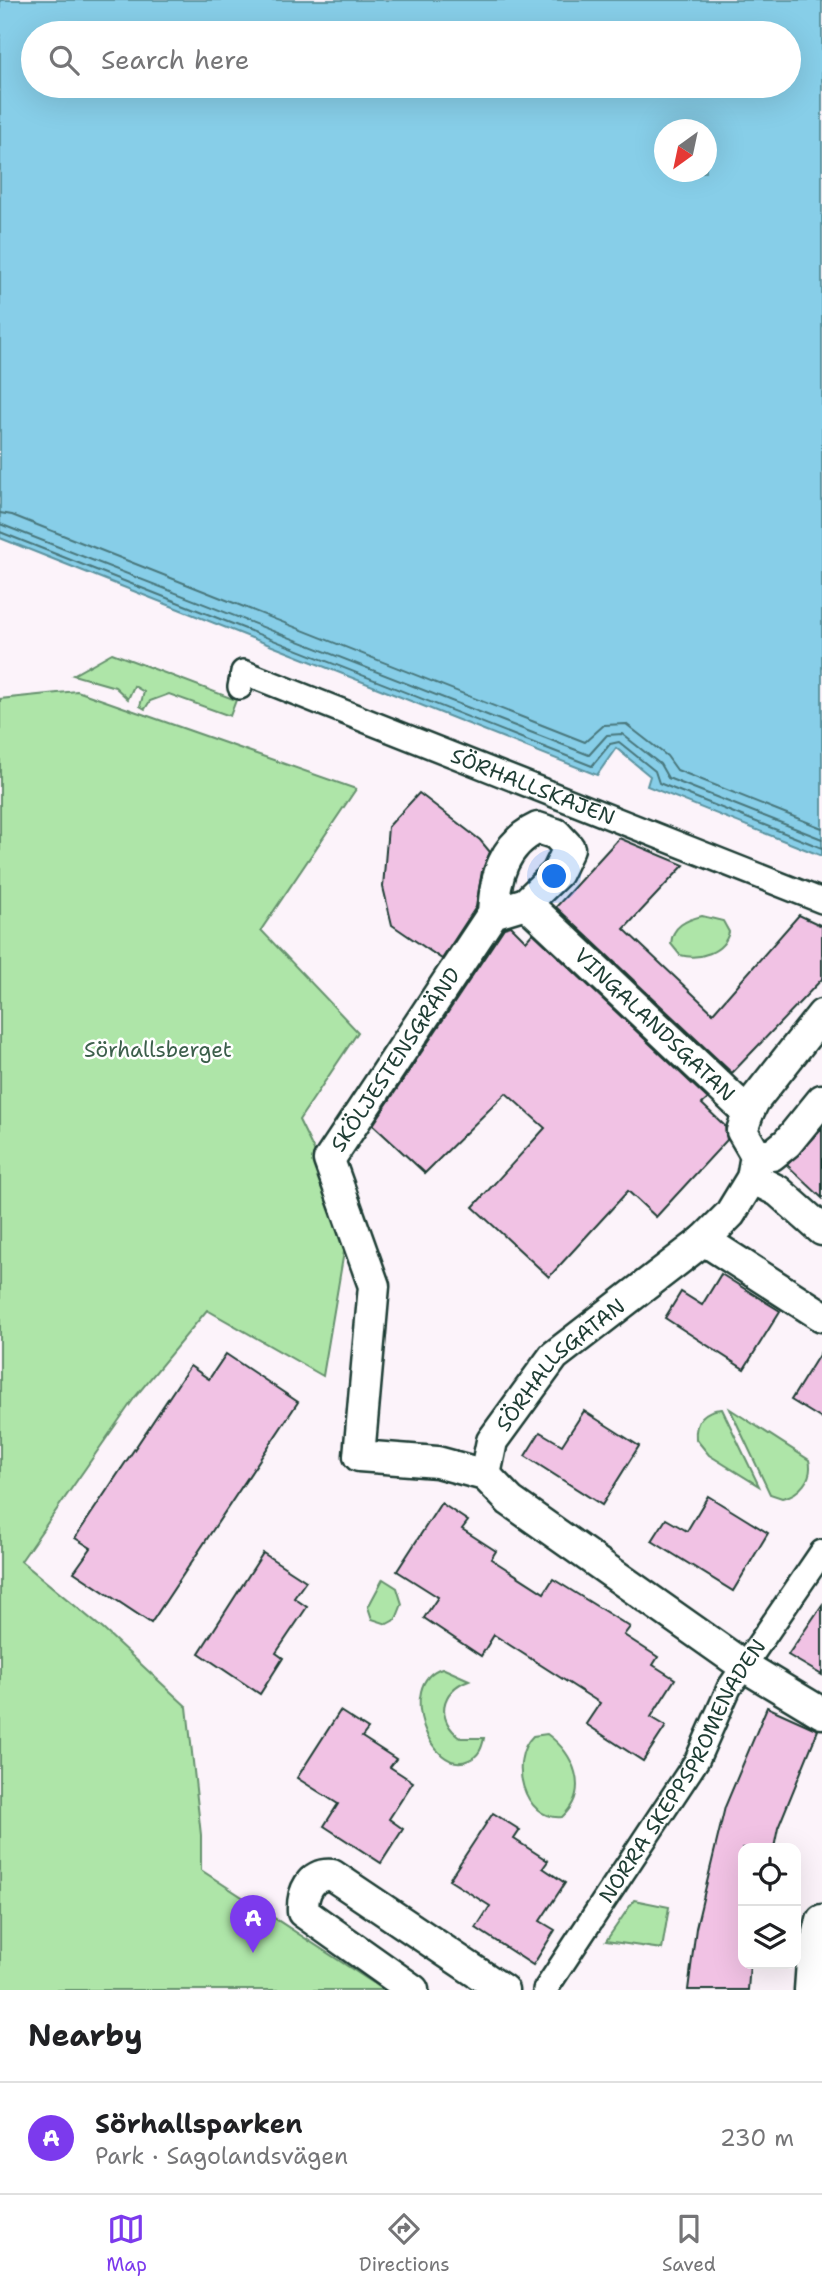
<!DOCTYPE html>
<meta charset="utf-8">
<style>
:root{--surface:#fff;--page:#f2f2f2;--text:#202124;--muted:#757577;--line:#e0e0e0;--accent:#7c3aed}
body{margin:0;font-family:"Shantell Sans",sans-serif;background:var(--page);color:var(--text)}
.controls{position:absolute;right:21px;bottom:21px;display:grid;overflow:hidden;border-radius:14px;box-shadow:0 7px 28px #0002}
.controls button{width:63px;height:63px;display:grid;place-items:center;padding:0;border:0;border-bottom:2px solid var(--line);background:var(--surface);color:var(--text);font:35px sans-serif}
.compass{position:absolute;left:654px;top:119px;width:63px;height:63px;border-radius:50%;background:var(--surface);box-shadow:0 7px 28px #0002;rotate:213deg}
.you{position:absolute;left:555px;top:877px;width:24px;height:24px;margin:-18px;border:5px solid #fff;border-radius:50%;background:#1a73e8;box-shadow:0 0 0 10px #1a73e833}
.badge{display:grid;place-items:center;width:46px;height:46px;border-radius:50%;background:var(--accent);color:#fff;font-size:23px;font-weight:700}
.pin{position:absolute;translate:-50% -58px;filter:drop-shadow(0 2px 4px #0008)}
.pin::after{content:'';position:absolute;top:37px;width:24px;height:21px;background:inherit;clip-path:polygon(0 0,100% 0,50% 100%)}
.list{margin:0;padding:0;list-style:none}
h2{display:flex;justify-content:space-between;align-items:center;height:91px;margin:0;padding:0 28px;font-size:30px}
h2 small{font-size:23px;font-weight:400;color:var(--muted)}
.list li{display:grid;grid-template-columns:46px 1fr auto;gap:21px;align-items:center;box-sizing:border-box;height:112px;padding:0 28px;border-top:2px solid var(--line)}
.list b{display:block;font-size:26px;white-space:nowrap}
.list p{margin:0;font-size:23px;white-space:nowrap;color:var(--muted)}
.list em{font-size:23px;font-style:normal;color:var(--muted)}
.icon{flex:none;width:38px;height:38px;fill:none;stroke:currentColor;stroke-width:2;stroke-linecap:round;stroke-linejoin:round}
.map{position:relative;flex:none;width:822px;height:1990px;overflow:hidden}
.search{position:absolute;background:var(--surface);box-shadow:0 7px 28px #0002;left:21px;right:21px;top:21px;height:77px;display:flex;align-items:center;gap:18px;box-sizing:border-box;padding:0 24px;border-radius:38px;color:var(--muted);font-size:26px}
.sheet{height:203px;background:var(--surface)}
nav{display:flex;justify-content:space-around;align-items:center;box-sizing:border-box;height:98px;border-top:2px solid var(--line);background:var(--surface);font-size:19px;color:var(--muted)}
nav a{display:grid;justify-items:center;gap:4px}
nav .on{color:var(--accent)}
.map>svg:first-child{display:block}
.green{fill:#aee5a8;stroke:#66916e;stroke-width:2}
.water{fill:#87cee8;stroke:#5d94a0;stroke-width:2;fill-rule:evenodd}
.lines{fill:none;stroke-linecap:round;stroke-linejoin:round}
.shore{stroke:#49777c;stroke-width:2}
.building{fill:#f1c2e4;stroke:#1f3d34;stroke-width:2}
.pedestrian-casing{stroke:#1f3d34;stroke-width:28}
.minor-casing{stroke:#1f3d34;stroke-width:35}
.pedestrian{stroke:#fff;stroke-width:23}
.minor{stroke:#fff;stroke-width:30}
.labels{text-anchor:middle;stroke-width:5;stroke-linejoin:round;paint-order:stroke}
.street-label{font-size:21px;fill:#1f3d34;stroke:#fff}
.park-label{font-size:21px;fill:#3c5f4b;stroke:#fff}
</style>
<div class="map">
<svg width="822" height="1990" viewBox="0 0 822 1990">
<rect width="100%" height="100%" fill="#fcf3fa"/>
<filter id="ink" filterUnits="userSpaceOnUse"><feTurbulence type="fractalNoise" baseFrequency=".0143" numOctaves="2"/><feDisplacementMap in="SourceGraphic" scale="14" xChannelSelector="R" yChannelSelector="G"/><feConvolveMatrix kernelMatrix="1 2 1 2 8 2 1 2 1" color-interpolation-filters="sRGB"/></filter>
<g filter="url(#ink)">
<g class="green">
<path d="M 112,653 L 236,700 L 230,716 L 169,694 L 150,701 L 145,709 L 140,706 L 144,692 L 134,686 L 128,699 L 115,687 L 73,675 Z"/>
<path d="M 77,691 L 356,789 L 261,930 L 358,1032 L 299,1120 L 349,1222 L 323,1376 L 207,1310 L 135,1397 L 21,1561 L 103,1629 L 187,1707 L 201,1835 L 201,1870 L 384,1990 L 0,1990 L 0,699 Z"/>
<path d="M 702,916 L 723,921 L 729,932 C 724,953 699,960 680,955 L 671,944 C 672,926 686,920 702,916 Z"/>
<path d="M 722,1409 L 759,1486 L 709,1455 L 696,1439 C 694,1420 705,1410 722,1409 Z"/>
<path d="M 730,1409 L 809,1460 C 814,1478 799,1495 782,1498 L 770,1494 Z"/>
<path d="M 383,1579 L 397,1588 L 402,1604 L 396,1619 L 387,1624 L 372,1619 L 368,1607 Z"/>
<path d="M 442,1668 L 469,1680 C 440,1690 435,1720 461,1738 L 484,1738 C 482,1748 479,1756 469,1760 C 431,1778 395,1683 442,1668 Z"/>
<path d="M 547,1734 C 573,1753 591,1790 562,1817 C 523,1821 508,1760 533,1736 Z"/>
<path d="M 634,1900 L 669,1907 L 662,1949 L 606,1941 Z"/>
</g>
<path class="water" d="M 0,0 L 822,0 L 822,856 L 647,786 L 650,776 L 616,748 L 597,775 L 0,538 ZM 33,33 L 789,33 L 789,86 L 33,86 ZM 664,130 L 706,130 L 706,172 L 664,172 Z"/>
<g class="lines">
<g class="shore">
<path d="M 0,513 L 12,515 L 585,742 L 604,725 L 626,724 L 667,756 L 677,770 L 822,828"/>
<path d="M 0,524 L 589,755 L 607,735 L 622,734 L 660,764 L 668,778 L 822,839"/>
<path d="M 0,532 L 592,766 L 610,744 L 619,742 L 655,771 L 659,783 L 822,848"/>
</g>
</g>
<g class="building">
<path d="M 419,793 L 480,840 L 490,852 L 482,871 L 476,907 L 442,959 L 392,925 L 383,887 L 388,827 Z"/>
<path d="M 619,838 L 684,865 L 624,929 L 713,1013 L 799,915 L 822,926 L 822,979 L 732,1073 L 556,907 Z"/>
<path d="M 511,926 L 526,941 L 533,933 L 708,1099 L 702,1104 L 725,1126 L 727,1140 L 656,1217 L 628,1191 L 549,1277 L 473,1207 L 545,1128 L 506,1093 L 425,1173 L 373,1125 L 504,928 Z"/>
<path d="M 822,1128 L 822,1198 L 787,1165 Z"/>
<path d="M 721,1274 L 780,1311 L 744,1369 L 665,1318 L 681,1292 L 702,1305 Z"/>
<path d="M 822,1350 L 822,1419 L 791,1400 Z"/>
<path d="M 226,1354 L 298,1402 L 151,1623 L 74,1572 L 91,1548 L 75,1538 L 190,1366 L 209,1379 Z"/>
<path d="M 584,1411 L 639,1446 L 602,1505 L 525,1456 L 540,1432 L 562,1445 Z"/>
<path d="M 708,1496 L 768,1533 L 733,1591 L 652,1541 L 666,1519 L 687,1531 Z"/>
<path d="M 441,1503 L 468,1521 L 462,1529 L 496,1551 L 491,1559 L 544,1593 L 553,1579 L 630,1627 L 624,1635 L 658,1657 L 653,1665 L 675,1679 L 651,1717 L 666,1726 L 643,1761 L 586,1724 L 600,1703 L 494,1635 L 481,1656 L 424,1618 L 438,1597 L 397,1571 Z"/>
<path d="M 263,1553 L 306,1581 L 294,1598 L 307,1607 L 276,1653 L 283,1658 L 260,1694 L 199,1653 Z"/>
<path d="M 822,1605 L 822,1675 L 788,1655 Z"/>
<path d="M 767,1707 L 818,1730 L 778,1828 L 774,1848 L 743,1848 L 743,1964 L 750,1964 L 748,1990 L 688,1990 L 696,1928 L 725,1807 Z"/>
<path d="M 340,1711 L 368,1729 L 362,1737 L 396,1759 L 390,1767 L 413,1782 L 389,1819 L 403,1829 L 381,1863 L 324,1826 L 338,1804 L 297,1778 Z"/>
<path d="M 493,1813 L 520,1830 L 514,1839 L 548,1861 L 543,1868 L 565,1883 L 540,1921 L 555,1930 L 533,1965 L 476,1928 L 490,1906 L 449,1880 Z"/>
</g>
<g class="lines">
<g class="pedestrian-casing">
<g id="pedestrian">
<path id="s1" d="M 240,687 L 243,672 L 822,901"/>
<path id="s2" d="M 545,1990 L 697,1760 L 729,1688 L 822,1552"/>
</g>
</g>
<g class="minor-casing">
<g id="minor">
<path id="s3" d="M 526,903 L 748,1113 L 742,1131 L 756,1155"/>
<path d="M 748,1113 L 754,1101 L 822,1015"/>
<path d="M 756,1155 L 772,1155 L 787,1143 L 822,1100"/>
<path d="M 752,1178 L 778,1191 L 822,1230"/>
<path d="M 704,1240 L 822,1316"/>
<path id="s4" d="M 485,1475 L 437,1462 L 359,1456 L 374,1286 L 329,1160 L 493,913 C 495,878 503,844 538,828 L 556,834 L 569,848 L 557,873 L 526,903 L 493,913"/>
<path id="s5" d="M 485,1475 L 492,1441 L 554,1356 L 704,1240 L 730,1214 L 752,1178 L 756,1155"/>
<path d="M 485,1475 L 510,1501 L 744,1666 L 822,1713"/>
<path d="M 413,1990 L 303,1912 C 302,1893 310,1873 332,1875 L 503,1990"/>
<path d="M 810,1990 L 812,1962 L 822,1920"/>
</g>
</g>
<use href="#pedestrian" class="pedestrian"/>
<use href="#minor" class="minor"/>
</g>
</g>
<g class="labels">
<g class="street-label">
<text dy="7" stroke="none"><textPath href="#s1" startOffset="327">SÖRHALLSKAJEN</textPath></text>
<text dy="7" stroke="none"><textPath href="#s3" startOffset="177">VINGALANDSGATAN</textPath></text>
<text dy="7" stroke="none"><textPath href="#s4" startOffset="553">SKÖLJESTENSGRÄND</textPath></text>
<text dy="7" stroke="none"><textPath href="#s5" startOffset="138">SÖRHALLSGATAN</textPath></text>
<text dy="7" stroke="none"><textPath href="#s2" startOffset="259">NORRA SKEPPSPROMENADEN</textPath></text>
</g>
<g class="park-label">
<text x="158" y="1057">Sörhallsberget</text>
</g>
</g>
</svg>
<div class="controls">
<button><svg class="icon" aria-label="locate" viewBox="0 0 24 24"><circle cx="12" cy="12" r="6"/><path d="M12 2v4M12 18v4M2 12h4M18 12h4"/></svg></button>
<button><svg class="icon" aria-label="layers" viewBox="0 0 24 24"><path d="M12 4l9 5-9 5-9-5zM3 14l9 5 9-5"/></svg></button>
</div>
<svg class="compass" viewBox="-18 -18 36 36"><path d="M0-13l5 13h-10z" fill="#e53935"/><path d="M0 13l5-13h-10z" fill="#757577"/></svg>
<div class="you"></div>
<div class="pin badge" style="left:253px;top:1953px">A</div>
<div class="search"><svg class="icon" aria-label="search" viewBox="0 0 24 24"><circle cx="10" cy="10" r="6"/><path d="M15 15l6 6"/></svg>Search here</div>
</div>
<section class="sheet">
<h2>Nearby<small></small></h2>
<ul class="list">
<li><span class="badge">A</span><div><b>Sörhallsparken</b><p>Park · Sagolandsvägen</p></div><em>230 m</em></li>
</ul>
</section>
<nav>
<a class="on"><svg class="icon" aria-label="map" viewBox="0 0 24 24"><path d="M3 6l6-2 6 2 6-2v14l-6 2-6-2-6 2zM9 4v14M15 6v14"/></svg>Map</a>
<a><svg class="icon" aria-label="directions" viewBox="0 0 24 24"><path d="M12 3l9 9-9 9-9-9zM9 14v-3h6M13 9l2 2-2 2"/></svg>Directions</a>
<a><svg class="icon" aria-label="saved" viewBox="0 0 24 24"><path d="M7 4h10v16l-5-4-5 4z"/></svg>Saved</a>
</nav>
